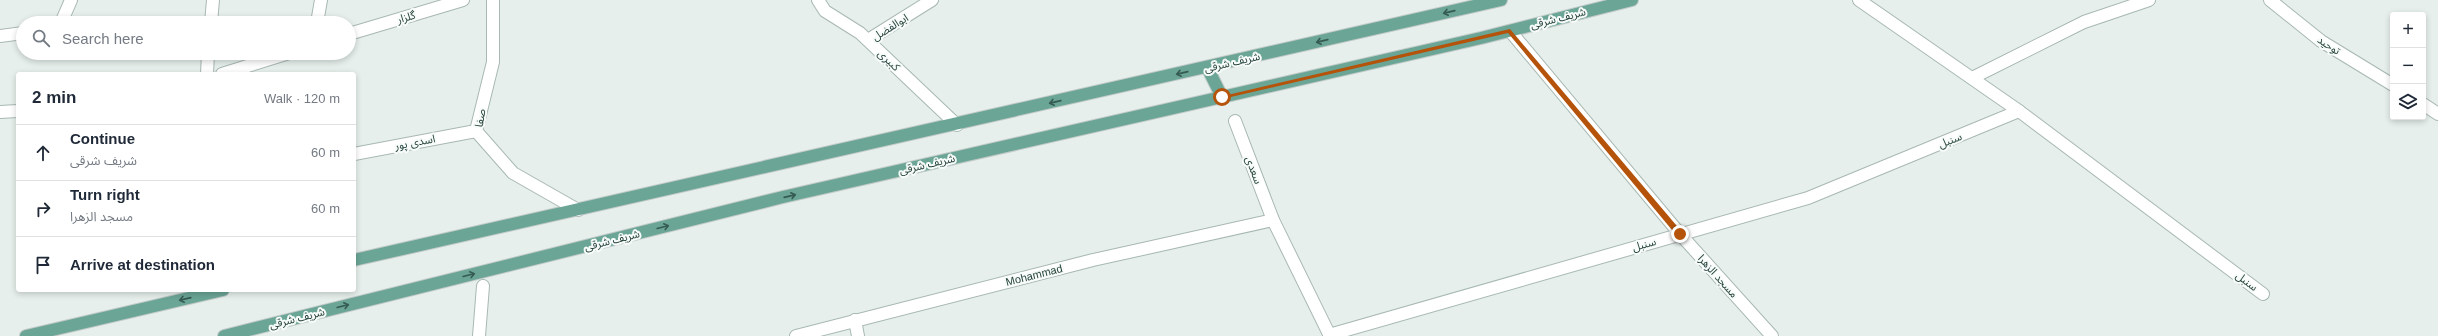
<!DOCTYPE html>
<meta charset="utf-8">
<style>
:root{--surface:#fff;--page:#f2f2f3;--text:#1f2937;--muted:#747a83;--line:#e0e1e3}
body{margin:0;font-family:Helvetica,"Noto Sans Arabic",sans-serif;background:var(--page);color:var(--text)}
.controls{position:absolute;right:12px;top:12px;display:grid;overflow:hidden;border-radius:4px;box-shadow:0 2px 6px #0003}
.controls button{width:36px;height:36px;display:grid;place-items:center;padding:0;border:0;border-bottom:1px solid var(--line);background:var(--surface);color:var(--text);font:20px sans-serif}
.stop{position:absolute;width:12px;height:12px;margin:-9px;border:3px solid #b45309;border-radius:50%;background:#fff}
.stop.end{background:#b45309;border-color:#fff;box-shadow:0 1px 4px #0008}
.list{margin:0;padding:0;list-style:none}
h2{display:flex;justify-content:space-between;align-items:center;height:52px;margin:0;padding:0 16px;font-size:17px}
h2 small{font-size:13px;font-weight:400;color:var(--muted)}
.list li{display:grid;grid-template-columns:26px 1fr auto;gap:12px;align-items:center;box-sizing:border-box;height:56px;padding:0 16px;border-top:1px solid var(--line)}
.list b{display:block;font-size:15px;white-space:nowrap}
.list p{margin:0;font-size:13px;white-space:nowrap;color:var(--muted)}
.list em{font-size:13px;font-style:normal;color:var(--muted)}
.icon{flex:none;width:22px;height:22px;fill:none;stroke:currentColor;stroke-width:2;stroke-linecap:round;stroke-linejoin:round}
.map{position:relative;flex:none;width:2438px;height:336px;overflow:hidden}
.search{position:absolute;background:var(--surface);box-shadow:0 2px 6px #0003;left:16px;top:16px;width:340px;height:44px;display:flex;align-items:center;gap:10px;box-sizing:border-box;padding:0 14px;border-radius:22px;color:var(--muted);font-size:15px}
.panel{position:absolute;background:var(--surface);box-shadow:0 2px 6px #0003;left:16px;top:72px;width:340px;height:220px;border-radius:4px}
.map>svg:first-child{display:block}
.lines{fill:none;stroke-linecap:round;stroke-linejoin:round}
.minor-casing{stroke:#a8b8b2;stroke-width:14}
.major-casing{stroke:#c2cac8;stroke-width:14}
.minor{stroke:#fff;stroke-width:12}
.major{stroke:#6aa596;stroke-width:12}
.oneway{stroke:#365b51}
.route{fill:#b45309}
.labels{text-anchor:middle;stroke-width:4;stroke-linejoin:round;paint-order:stroke}
.street-label{font-size:11px;fill:#24423a;stroke:#f7fbf9}
</style>
<div class="map">
<svg width="2438" height="336" viewBox="0 0 2438 336">
<rect width="100%" height="100%" fill="#e6efeb"/>
<g class="lines">
<g class="minor-casing">
<g id="minor">
<path d="M 493,0 L 493,62 L 476,131 L 513,173 L 578,210"/>
<path d="M 818,0 L 825,11 L 860,33 L 957,125"/>
<path d="M 1859,0 L 2019,111 L 2263,294"/>
<path d="M 2270,0 L 2321,41 L 2393,85"/>
<path d="M 61,23 L 71,0"/>
<path d="M 211,23 L 213,0"/>
<path d="M 317,23 L 321,0"/>
<path d="M 1510,31 L 1680,234 L 1772,336"/>
<path d="M 349,34 L 463,0"/>
<path d="M 0,36 L 23,33"/>
<path d="M 868,40 L 932,0"/>
<path d="M 207,74 L 208,53"/>
<path d="M 222,74 L 289,53"/>
<path d="M 1972,78 L 2084,22 L 2149,0"/>
<path d="M 2423,104 L 2438,114"/>
<path d="M 0,112 L 18,111"/>
<path d="M 1235,121 L 1273,220 L 1330,336"/>
<path d="M 354,154 L 476,131"/>
<path d="M 855,320 L 858,336"/>
<path d="M 1329,335 L 1808,198 L 2019,111"/>
<path d="M 479,336 L 483,286"/>
<path d="M 796,336 L 1093,260 L 1273,220"/>
</g>
</g>
<g class="major-casing">
<g id="major">
<path d="M 1207,67 L 1222,97"/>
<path d="M 354,260 L 1501,0"/>
<path d="M 26,336 L 223,290"/>
<path d="M 224,336 L 783,197 L 1481,38 L 1632,0"/>
</g>
</g>
<use href="#minor" class="minor"/>
<use href="#major" class="major"/>
</g>
<defs><path id="oneway-shaft" d="M-6 0H5M1.5-3L5.5 0L1.5 3" fill="none" stroke-width="1.6" stroke-linecap="round" stroke-linejoin="round"/></defs>
<g class="oneway">
<use href="#oneway-shaft" transform="translate(1449 12) rotate(167)"/>
<use href="#oneway-shaft" transform="translate(1322 41) rotate(167)"/>
<use href="#oneway-shaft" transform="translate(1182 73) rotate(167)"/>
<use href="#oneway-shaft" transform="translate(1055 102) rotate(167)"/>
<use href="#oneway-shaft" transform="translate(790 196) rotate(-13)"/>
<use href="#oneway-shaft" transform="translate(663 227) rotate(-14)"/>
<use href="#oneway-shaft" transform="translate(469 275) rotate(-14)"/>
<use href="#oneway-shaft" transform="translate(185 299) rotate(167)"/>
<use href="#oneway-shaft" transform="translate(343 306) rotate(-14)"/>
</g>
<path class="route" d="M 1510,29 L 1682,232 L 1682,236 L 1677,236 L 1508,33 L 1222,99 L 1219,97 Z"/>
<g class="labels">
<g class="street-label">
<text transform="translate(406 17) rotate(-16)" y="4">گلزار</text>
<text transform="translate(1558 18) rotate(-14)" y="4">شریف شرقی</text>
<text transform="translate(890 27) rotate(-32)" y="4">ابوالفضل</text>
<text transform="translate(2329 45) rotate(33)" y="4">توحید</text>
<text transform="translate(889 60) rotate(43)" y="4">کبیری</text>
<text transform="translate(1232 62) rotate(-13)" y="4">شریف شرقی</text>
<text transform="translate(480 118) rotate(-80)" y="4">صفا</text>
<text transform="translate(1950 140) rotate(-22)" y="4">سنبل</text>
<text transform="translate(415 142) rotate(-11)" y="4">اسدی پور</text>
<text transform="translate(927 164) rotate(-13)" y="4">شریف شرقی</text>
<text transform="translate(1254 170) rotate(69)" y="4">سعدی</text>
<text transform="translate(612 240) rotate(-14)" y="4">شریف شرقی</text>
<text transform="translate(1644 244) rotate(-16)" y="4">سنبل</text>
<text transform="translate(1034 275) rotate(-14)" y="4">Mohammad</text>
<text transform="translate(1718 276) rotate(48)" y="4">مسجد الزهرا</text>
<text transform="translate(2247 281) rotate(37)" y="4">سنبل</text>
<text transform="translate(297 318) rotate(-14)" y="4">شریف شرقی</text>
</g>
</g>
</svg>
<div class="controls">
<button>+</button>
<button>−</button>
<button><svg class="icon" aria-label="layers" viewBox="0 0 24 24"><path d="M12 4l9 5-9 5-9-5zM3 14l9 5 9-5"/></svg></button>
</div>
<div class="stop" style="left:1222px;top:97px"></div>
<div class="stop end" style="left:1680px;top:234px"></div>
<div class="search"><svg class="icon" aria-label="search" viewBox="0 0 24 24"><circle cx="10" cy="10" r="6"/><path d="M15 15l6 6"/></svg>Search here</div>
<section class="panel">
<h2>2 min<small>Walk · 120 m</small></h2>
<ul class="list">
<li><svg class="icon" aria-label="ahead" viewBox="0 0 24 24"><path d="M12 20V5M6 11l6-6 6 6"/></svg><div><b>Continue</b><p>شریف شرقی</p></div><em>60 m</em></li>
<li><svg class="icon" aria-label="right" viewBox="0 0 24 24"><path d="M7 20v-9h11M14 6l5 5-5 5"/></svg><div><b>Turn right</b><p>مسجد الزهرا</p></div><em>60 m</em></li>
<li><svg class="icon" aria-label="arrive" viewBox="0 0 24 24"><path d="M6 21V4h12l-3 4 3 4H6"/></svg><div><b>Arrive at destination</b></div></li>
</ul>
</section>
</div>
